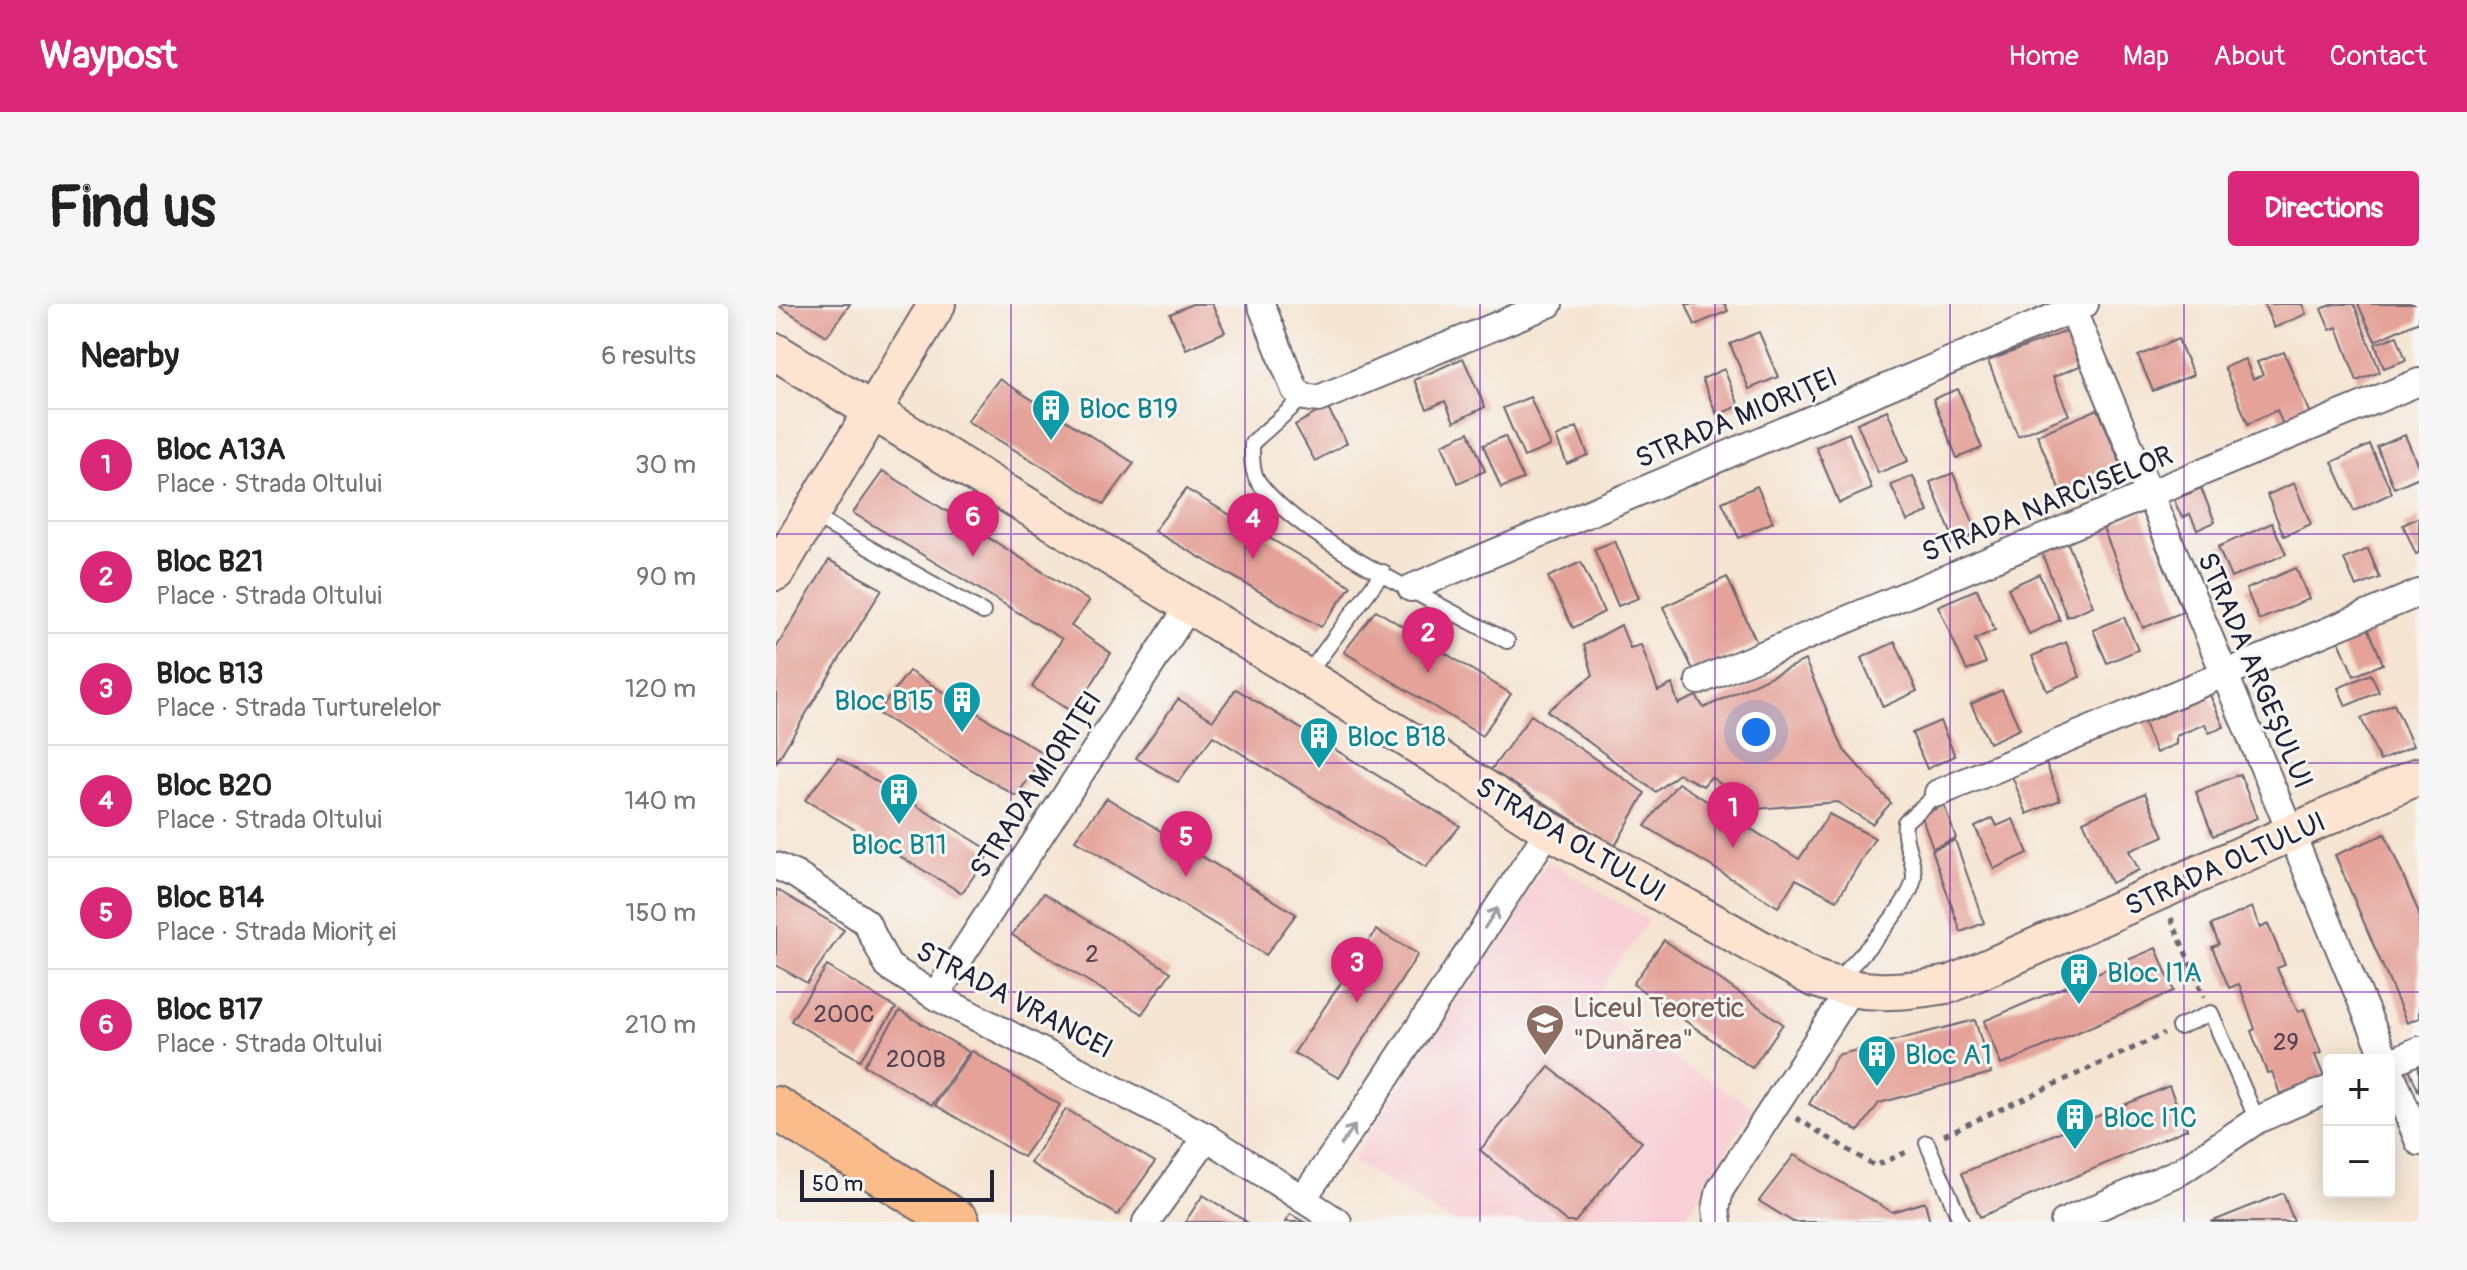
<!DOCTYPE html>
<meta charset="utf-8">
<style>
:root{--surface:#fff;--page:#f6f6f6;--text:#222;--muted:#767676;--line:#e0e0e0;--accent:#db2777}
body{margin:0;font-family:Pangolin,sans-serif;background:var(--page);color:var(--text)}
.controls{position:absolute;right:24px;bottom:24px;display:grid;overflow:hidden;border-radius:8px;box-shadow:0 4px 20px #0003}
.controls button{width:72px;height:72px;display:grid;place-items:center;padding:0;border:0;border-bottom:2px solid var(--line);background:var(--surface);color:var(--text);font:40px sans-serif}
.scale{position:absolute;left:24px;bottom:20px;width:194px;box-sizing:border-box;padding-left:8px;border:4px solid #22223b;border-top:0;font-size:22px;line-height:28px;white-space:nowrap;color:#22223b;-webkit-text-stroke:6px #f6f6f2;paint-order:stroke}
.you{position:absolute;left:980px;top:428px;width:28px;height:28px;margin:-20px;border:6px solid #fff;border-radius:50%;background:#1a73e8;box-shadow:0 0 0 12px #1a73e833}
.badge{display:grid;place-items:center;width:52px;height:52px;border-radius:50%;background:var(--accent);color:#fff;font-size:26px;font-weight:700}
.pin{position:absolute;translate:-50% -66px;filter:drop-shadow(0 2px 4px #0008)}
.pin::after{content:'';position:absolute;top:42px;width:28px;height:24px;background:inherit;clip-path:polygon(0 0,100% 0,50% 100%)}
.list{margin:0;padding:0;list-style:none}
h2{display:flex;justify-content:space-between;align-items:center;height:104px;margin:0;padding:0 32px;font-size:34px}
h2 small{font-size:26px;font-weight:400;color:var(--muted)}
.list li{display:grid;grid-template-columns:52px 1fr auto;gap:24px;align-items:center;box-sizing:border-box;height:112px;padding:0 32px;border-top:2px solid var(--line)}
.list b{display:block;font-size:30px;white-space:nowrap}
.list p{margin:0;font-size:26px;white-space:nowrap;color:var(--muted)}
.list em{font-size:26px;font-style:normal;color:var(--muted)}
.map{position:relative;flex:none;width:1643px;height:918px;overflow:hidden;border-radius:8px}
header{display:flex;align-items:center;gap:48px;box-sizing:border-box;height:112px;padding:0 40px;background:var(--accent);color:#fff}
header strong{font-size:38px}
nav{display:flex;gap:44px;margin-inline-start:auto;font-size:28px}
.intro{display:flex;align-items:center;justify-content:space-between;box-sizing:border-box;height:192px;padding:0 48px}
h1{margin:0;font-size:56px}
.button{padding:20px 36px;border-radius:8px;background:var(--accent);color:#fff;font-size:28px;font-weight:700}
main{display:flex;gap:48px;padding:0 48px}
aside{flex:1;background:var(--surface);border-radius:8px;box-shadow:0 4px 20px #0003}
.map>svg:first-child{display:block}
.built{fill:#f7cfd4}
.building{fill:#e4a299}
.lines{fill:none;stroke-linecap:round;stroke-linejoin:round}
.lane-casing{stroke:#6c6670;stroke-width:18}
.street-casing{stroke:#6c6670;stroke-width:30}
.secondary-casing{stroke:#6c6670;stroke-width:40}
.primary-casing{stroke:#6c6670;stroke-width:46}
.path{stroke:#6c6670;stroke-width:5;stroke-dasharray:6 6;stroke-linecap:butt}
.lane{stroke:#fff;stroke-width:14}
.street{stroke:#fff;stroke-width:26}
.secondary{stroke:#fde4d0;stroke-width:36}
.primary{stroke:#f9bc8a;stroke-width:42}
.oneway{stroke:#9c9ca7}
.grid{fill:none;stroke:#7b2cbf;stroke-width:2;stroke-opacity:0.55}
.labels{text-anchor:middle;stroke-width:6;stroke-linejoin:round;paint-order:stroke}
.number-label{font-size:24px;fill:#524252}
.culture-label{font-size:28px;fill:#0d838f;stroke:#f6f6f2;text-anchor:start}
.street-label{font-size:28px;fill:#22223b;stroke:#f6f6f2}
.education-label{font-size:28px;fill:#785e54;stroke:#f6f6f2;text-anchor:start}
</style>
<header>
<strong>Waypost</strong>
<nav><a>Home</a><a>Map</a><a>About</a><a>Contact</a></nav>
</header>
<div class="intro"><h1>Find us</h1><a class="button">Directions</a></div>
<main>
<aside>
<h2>Nearby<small>6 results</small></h2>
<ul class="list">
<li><span class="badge">1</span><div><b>Bloc A13A</b><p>Place · Strada Oltului</p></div><em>30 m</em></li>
<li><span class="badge">2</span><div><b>Bloc B21</b><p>Place · Strada Oltului</p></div><em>90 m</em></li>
<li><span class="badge">3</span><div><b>Bloc B13</b><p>Place · Strada Turturelelor</p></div><em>120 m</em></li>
<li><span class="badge">4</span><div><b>Bloc B20</b><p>Place · Strada Oltului</p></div><em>140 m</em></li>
<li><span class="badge">5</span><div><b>Bloc B14</b><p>Place · Strada Mioriței</p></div><em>150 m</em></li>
<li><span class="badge">6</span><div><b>Bloc B17</b><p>Place · Strada Oltului</p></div><em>210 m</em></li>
</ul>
</aside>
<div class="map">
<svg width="1643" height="918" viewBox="0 0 1643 918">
<rect width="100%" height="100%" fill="#f6f6f2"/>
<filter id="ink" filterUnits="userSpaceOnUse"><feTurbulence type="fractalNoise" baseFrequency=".0125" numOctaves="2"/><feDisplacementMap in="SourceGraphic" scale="16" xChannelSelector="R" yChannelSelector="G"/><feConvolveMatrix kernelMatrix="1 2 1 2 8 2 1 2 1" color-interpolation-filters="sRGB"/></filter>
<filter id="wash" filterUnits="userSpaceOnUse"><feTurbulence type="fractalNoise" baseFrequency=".006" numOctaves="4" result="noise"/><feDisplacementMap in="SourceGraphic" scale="32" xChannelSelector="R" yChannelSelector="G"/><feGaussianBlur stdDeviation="1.8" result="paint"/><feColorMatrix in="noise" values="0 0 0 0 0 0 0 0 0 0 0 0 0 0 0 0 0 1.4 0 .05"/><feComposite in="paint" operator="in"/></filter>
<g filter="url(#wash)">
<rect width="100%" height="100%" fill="#f5e4d1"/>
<path class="built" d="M 772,557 L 873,616 L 812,703 L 977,803 L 907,918 L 676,918 L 576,857 Z"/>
<g id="blocks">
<g class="building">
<path d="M 0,0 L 74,0 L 51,32 Z"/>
<path d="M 416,0 L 436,0 L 449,28 L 410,45 L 394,10 Z"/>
<path d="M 910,0 L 949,0 L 952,7 L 919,21 Z"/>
<path d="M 1488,0 L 1526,0 L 1530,10 L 1498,24 Z"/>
<path d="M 1558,0 L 1578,0 L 1604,68 L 1581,77 L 1561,23 L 1554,26 L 1545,5 Z"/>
<path d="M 1582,0 L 1643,0 L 1643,17 L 1599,37 Z"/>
<path d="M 1291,27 L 1304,62 L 1277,73 L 1293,111 L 1242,132 L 1212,57 Z"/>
<path d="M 983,28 L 1002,73 L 973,85 L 954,40 Z"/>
<path d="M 1621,32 L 1630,56 L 1608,64 L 1599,40 Z"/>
<path d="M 1402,35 L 1417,71 L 1377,87 L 1362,52 Z"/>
<path d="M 1508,48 L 1534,110 L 1507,121 L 1501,106 L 1472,120 L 1448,63 L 1469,55 L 1477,75 L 1487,71 L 1481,58 Z"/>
<path d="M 687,54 L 709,103 L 678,118 L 669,97 L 651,105 L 638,76 Z"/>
<path d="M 948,65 L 963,102 L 941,111 L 926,75 Z"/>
<path d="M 223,75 L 358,159 L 328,200 L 191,117 Z"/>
<path d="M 1182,85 L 1206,144 L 1181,154 L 1157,95 Z"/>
<path d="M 754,93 L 775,142 L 748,153 L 727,104 Z"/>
<path d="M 551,103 L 571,139 L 539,157 L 519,121 Z"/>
<path d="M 1322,105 L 1346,163 L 1285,189 L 1261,131 Z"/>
<path d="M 1111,106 L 1132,157 L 1102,169 L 1081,119 Z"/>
<path d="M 801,123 L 812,151 L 791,160 L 780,133 Z"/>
<path d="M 693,128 L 709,167 L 682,179 L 666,140 Z"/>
<path d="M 1073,129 L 1096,185 L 1063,199 L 1040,143 Z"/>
<path d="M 1629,131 L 1643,164 L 1643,173 L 1618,184 L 1601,143 Z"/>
<path d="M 729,132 L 747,175 L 725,184 L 707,141 Z"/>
<path d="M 1594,141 L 1616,189 L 1578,207 L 1556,158 Z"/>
<path d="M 107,167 L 313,297 L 295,322 L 335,349 L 298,409 L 256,383 L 286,335 L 77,209 Z"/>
<path d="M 1177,169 L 1202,230 L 1179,239 L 1154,178 Z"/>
<path d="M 1137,172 L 1152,208 L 1131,217 L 1115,181 Z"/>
<path d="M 1518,179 L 1535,220 L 1508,232 L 1491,191 Z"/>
<path d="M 981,182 L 997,218 L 963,234 L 946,198 Z"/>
<path d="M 1425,184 L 1439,218 L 1421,226 L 1414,210 L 1406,214 L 1398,196 Z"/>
<path d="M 410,185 L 575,282 L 545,323 L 378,227 Z"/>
<path d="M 1366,208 L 1407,308 L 1367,324 L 1327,224 Z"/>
<path d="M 1643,213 L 1643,249 L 1640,250 L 1627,221 Z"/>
<path d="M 1496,219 L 1510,250 L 1455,274 L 1442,243 Z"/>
<path d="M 839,237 L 863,294 L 842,302 L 818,245 Z"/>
<path d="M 1291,237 L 1317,302 L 1291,313 L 1265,247 Z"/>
<path d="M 1592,245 L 1604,274 L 1580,283 L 1568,255 Z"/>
<path d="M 53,256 L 106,285 L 0,459 L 0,344 Z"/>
<path d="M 805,258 L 828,308 L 797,324 L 772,273 Z"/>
<path d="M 1520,264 L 1533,295 L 1483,316 L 1470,285 Z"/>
<path d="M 1263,270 L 1284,316 L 1253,330 L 1232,284 Z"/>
<path d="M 951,273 L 981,339 L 918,368 L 887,303 Z"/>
<path d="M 1201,285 L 1219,326 L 1199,335 L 1210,359 L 1191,367 L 1162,302 Z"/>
<path d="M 600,306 L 735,390 L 706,432 L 568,348 Z"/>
<path d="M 1348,313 L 1362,346 L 1331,359 L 1317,326 Z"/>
<path d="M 845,321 L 854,344 L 865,341 L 882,387 L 896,380 L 902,400 L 920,392 L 928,404 L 1029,356 L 1068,446 L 1115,499 L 1096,520 L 1061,498 L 980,505 L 935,473 L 927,482 L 903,470 L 880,488 L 771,407 L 817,371 L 808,341 Z"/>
<path d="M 1592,323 L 1607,360 L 1578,372 L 1562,335 Z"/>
<path d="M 1119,338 L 1141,387 L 1107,403 L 1085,354 Z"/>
<path d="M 1290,338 L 1304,373 L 1271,387 L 1256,352 Z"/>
<path d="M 133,367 L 270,451 L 240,492 L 101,409 Z"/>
<path d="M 1595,370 L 1603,388 L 1570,402 L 1562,384 Z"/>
<path d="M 460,385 L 684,522 L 650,563 L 437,432 L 402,478 L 360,454 L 402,395 L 437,416 Z"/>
<path d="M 1226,386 L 1244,425 L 1213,439 L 1195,400 Z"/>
<path d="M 1434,391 L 1448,423 L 1433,429 L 1429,420 L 1400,432 L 1400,440 L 1380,449 L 1368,419 Z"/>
<path d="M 1618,400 L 1637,442 L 1604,457 L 1585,414 Z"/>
<path d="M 755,411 L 869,489 L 839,542 L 715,466 Z"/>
<path d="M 1164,417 L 1179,452 L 1151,465 L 1136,429 Z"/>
<path d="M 62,454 L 215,547 L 186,589 L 29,496 Z"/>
<path d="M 1270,459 L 1284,496 L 1251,510 L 1236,472 Z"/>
<path d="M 1464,470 L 1481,514 L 1437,532 L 1420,488 Z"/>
<path d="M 902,479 L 1023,555 L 1053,510 L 1099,534 L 1061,596 L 1020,575 L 1002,603 L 869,522 Z"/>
<path d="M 1369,489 L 1388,532 L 1353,547 L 1363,566 L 1335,579 L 1307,517 Z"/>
<path d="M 331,494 L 520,610 L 490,651 L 299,536 Z"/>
<path d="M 1168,501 L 1180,534 L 1157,544 L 1145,511 Z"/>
<path d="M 1217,514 L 1221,522 L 1237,515 L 1252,549 L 1218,565 L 1199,523 Z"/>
<path d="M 1609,530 L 1643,609 L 1643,714 L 1631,719 L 1559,551 Z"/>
<path d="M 1179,536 L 1208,619 L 1185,628 L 1156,546 Z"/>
<path d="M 0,585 L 68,626 L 31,679 L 0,661 Z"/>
<path d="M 268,589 L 395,668 L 366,710 L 236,631 Z"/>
<path d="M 1476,603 L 1484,624 L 1492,620 L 1509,661 L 1501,664 L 1508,680 L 1522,708 L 1528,705 L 1545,749 L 1539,751 L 1548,773 L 1504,790 L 1496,768 L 1491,769 L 1475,727 L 1479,725 L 1463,680 L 1453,684 L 1436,643 L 1443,640 L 1435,621 Z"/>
<path d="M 600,626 L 642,650 L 563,774 L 518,749 Z"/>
<path d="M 888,636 L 1007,720 L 976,764 L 857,680 Z"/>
<path d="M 1380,644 L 1398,687 L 1225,761 L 1208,717 Z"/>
<path d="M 51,662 L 120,704 L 84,756 L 15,717 Z"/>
<path d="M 124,707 L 193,748 L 156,801 L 88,761 Z"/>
<path d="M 1199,716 L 1215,769 L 1103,799 L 1083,827 L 1033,800 L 1061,751 Z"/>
<path d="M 196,747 L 284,801 L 247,853 L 159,801 Z"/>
<path d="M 1643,760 L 1643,789 L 1633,764 Z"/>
<path d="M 773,763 L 866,838 L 799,918 L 791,918 L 704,846 Z"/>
<path d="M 1393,782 L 1411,825 L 1204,913 L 1186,869 Z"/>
<path d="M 290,805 L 379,858 L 342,911 L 254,859 Z"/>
<path d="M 1018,851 L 1116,908 L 1149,898 L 1154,918 L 1017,918 L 983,897 Z"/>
<path d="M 1507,889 L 1518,918 L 1435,918 Z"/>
<path d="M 427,891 L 471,918 L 409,918 Z"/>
<path d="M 514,910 L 528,918 L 509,918 Z"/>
</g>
</g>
</g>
<g filter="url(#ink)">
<use href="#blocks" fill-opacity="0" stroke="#6c6670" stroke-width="2"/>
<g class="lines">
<g class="lane-casing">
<g id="lane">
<path d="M 528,93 L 476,139 C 476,152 475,169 484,180 C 528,238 664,300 731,337"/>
<path d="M 35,211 L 207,308"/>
<path d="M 531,371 L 607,268"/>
<path d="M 1060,678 C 1079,658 1137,598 1138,573 C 1138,553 1126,538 1129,518 L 1162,489"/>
<path d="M 1403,723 L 1435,709 L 1481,816"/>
<path d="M 1151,839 L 1185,918"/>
</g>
</g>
<g class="street-casing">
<g id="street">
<path d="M 485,0 L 519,86 L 528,93 L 542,95 L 773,0"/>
<path d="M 1294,0 L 1610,756"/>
<path d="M 635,284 L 1309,0"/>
<path d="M 923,377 L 1643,78"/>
<path d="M 1162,489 L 1643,289"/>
<path d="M 0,562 L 20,571 L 90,618 L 112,662 L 159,692 L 431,833"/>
<path d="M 159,692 L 412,304"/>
<path d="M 1613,759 L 1643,746"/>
<path d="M 1613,764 L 1643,838"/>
<path d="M 527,894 L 590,804 L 773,526"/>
<path d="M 370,918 L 431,833 L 562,918"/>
<path d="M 942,918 L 940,905 L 944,886 L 1074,686"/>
<path d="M 1288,918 L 1405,867 L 1481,816 L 1553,785"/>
</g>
</g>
<g class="secondary-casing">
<g id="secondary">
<path d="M 0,48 L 651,447 L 773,526 L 1037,674 C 1085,692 1125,689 1175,680 L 1643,472"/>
<path d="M 0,268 L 161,0"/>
</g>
</g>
<g class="primary-casing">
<path id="primary" d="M 0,804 L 182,918"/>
</g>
<g class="path">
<path d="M 1395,614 L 1428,693"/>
<path d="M 1020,814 L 1099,862 L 1133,847"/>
<path d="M 1168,831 L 1388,730"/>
</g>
<use href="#lane" class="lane"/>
<use href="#street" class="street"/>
<use href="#secondary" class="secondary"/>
<use href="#primary" class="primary"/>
</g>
<defs><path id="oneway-shaft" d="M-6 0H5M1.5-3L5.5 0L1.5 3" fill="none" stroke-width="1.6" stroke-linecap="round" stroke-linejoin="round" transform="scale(2)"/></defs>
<g class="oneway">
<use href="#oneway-shaft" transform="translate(715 614) rotate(-57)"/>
<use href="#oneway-shaft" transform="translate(572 831) rotate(-55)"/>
</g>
</g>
<path class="grid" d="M 235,0 L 235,918M 469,0 L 469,918M 704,0 L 704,918M 939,0 L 939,918M 1174,0 L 1174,918M 1408,0 L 1408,918M 0,230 L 1643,230M 0,459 L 1643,459M 0,688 L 1643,688"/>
<defs>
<g id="building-pin" transform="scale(2)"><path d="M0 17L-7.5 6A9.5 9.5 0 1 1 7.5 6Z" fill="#0f9aa8" stroke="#f6f6f2"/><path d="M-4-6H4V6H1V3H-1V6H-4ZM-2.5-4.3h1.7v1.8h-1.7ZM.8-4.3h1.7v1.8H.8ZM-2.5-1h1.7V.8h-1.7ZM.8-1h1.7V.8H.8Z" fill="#fff"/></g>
<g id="school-pin" transform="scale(2)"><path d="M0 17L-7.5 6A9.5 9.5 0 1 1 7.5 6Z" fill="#8d6e63" stroke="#f6f6f2"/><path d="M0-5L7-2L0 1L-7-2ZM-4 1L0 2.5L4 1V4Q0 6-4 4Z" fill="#fff"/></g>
</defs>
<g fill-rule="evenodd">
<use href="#building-pin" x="275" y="104"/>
<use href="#building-pin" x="186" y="396"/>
<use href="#building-pin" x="543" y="432"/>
<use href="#building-pin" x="123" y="488"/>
<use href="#building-pin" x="1303" y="668"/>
<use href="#school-pin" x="769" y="719"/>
<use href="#building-pin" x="1101" y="750"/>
<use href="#building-pin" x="1299" y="813"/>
</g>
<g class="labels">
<g class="number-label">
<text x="316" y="658">2</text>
<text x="68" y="718">200C</text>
<text x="1510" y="746">29</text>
<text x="140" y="763">200B</text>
</g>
<g class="culture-label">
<text x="303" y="114">Bloc B19</text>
<text x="158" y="406" text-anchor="end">Bloc B15</text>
<text x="571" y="442">Bloc B18</text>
<text x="123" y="550" text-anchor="middle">Bloc B11</text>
<text x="1331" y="678">Bloc I1A</text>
<text x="1129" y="760">Bloc A1</text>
<text x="1327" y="823">Bloc I1C</text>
</g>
<g class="street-label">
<text transform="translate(960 113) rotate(-23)" y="10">STRADA MIORIȚEI</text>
<text transform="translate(1271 199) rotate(-22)" y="10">STRADA NARCISELOR</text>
<text transform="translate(1480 366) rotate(67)" y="10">STRADA ARGEȘULUI</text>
<text transform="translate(259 480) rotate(-57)" y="10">STRADA MIORIȚEI</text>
<text transform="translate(795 535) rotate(31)" y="10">STRADA OLTULUI</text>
<text transform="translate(1449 559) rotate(-24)" y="10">STRADA OLTULUI</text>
<text transform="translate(239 695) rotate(28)" y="10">STRADA VRANCEI</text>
</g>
<g class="education-label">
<text x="797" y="713">Liceul Teoretic<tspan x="797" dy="32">"Dunărea"</tspan></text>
</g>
</g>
</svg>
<div class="controls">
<button>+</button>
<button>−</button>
</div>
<div class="scale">50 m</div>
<div class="you"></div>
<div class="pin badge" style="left:957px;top:544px">1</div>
<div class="pin badge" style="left:652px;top:369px">2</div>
<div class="pin badge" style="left:581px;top:699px">3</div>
<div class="pin badge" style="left:477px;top:255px">4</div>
<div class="pin badge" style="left:410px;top:573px">5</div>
<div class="pin badge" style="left:197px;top:253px">6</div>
</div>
</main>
